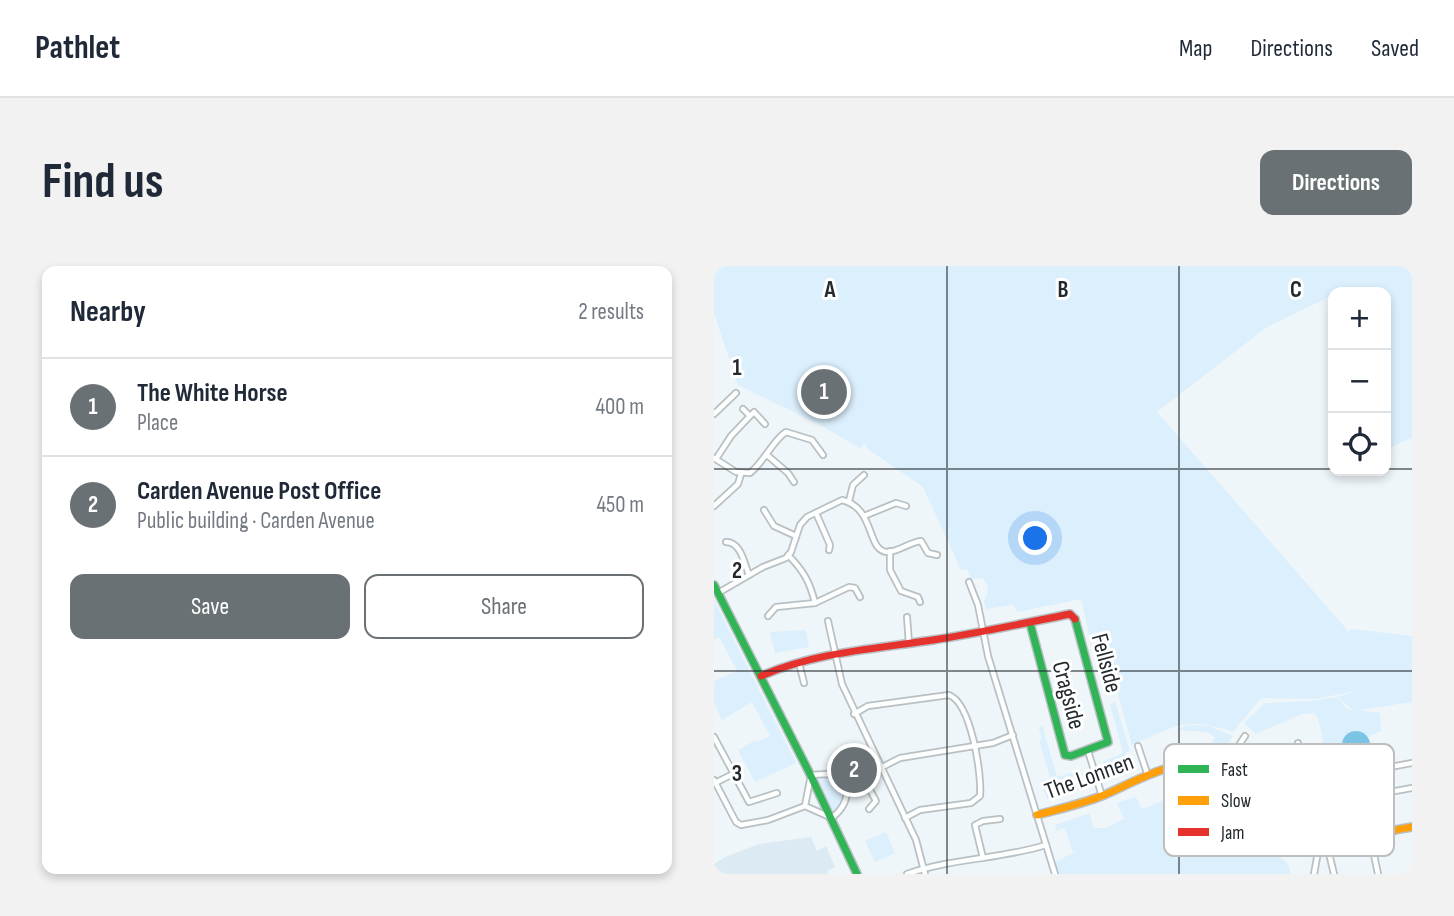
<!DOCTYPE html>
<meta charset="utf-8">
<style>
:root{--surface:#fff;--page:#f2f2f3;--text:#1f2937;--muted:#747a83;--line:#e0e1e3;--accent:#6a7175}
body{margin:0;font-family:"Sofia Sans Condensed",sans-serif;background:var(--page);color:var(--text)}
.controls{position:absolute;right:21px;top:21px;display:grid;overflow:hidden;border-radius:14px;box-shadow:0 4px 10px #0003}
.controls button{width:63px;height:63px;display:grid;place-items:center;padding:0;border:0;border-bottom:2px solid var(--line);background:var(--surface);color:var(--text);font:35px sans-serif}
.you{position:absolute;left:322px;top:273px;width:24px;height:24px;margin:-18px;border:5px solid #fff;border-radius:50%;background:#1a73e8;box-shadow:0 0 0 10px #1a73e833}
.badge{display:grid;place-items:center;width:46px;height:46px;border-radius:50%;background:var(--accent);color:#fff;font-size:23px;font-weight:700}
.pin{position:absolute;translate:-50% -50%;border:4px solid #fff;box-shadow:0 2px 7px #0006}
.list{margin:0;padding:0;list-style:none}
h2{display:flex;justify-content:space-between;align-items:center;height:91px;margin:0;padding:0 28px;font-size:30px}
h2 small{font-size:23px;font-weight:400;color:var(--muted)}
.list li{display:grid;grid-template-columns:46px 1fr auto;gap:21px;align-items:center;box-sizing:border-box;height:98px;padding:0 28px;border-top:2px solid var(--line)}
.list b{display:block;font-size:26px;white-space:nowrap}
.list p{margin:0;font-size:23px;white-space:nowrap;color:var(--muted)}
.list em{font-size:23px;font-style:normal;color:var(--muted)}
.actions{display:flex;gap:14px;padding:21px 28px}
.actions a{flex:1;padding:16px 0;border:2px solid var(--accent);border-radius:14px;text-align:center;font-size:24px;color:var(--accent)}
.actions .main{background:var(--accent);color:#fff}
.icon{flex:none;width:38px;height:38px;fill:none;stroke:currentColor;stroke-width:2;stroke-linecap:round;stroke-linejoin:round}
.map{position:relative;flex:none;width:698px;height:608px;overflow:hidden;border-radius:14px}
header{display:flex;align-items:center;gap:42px;box-sizing:border-box;height:98px;padding:0 35px;background:var(--surface);border-bottom:2px solid var(--line)}
header strong{font-size:33px}
nav{display:flex;gap:38px;margin-inline-start:auto;font-size:24px}
.intro{display:flex;align-items:center;justify-content:space-between;box-sizing:border-box;height:168px;padding:0 42px}
h1{margin:0;font-size:49px}
.button{padding:18px 32px;border-radius:14px;background:var(--accent);color:#fff;font-size:24px;font-weight:700}
main{display:flex;gap:42px;padding:0 42px}
aside{flex:1;background:var(--surface);border-radius:14px;box-shadow:0 4px 10px #0003}
.map>svg:first-child{display:block}
.built{fill:#dbeaf3}
.green{fill:#dbeffc}
.water{fill:#7cc4e6}
.lines{fill:none;stroke-linecap:round;stroke-linejoin:round}
.street-casing{stroke:#b9c0c4;stroke-width:8}
.fast-casing{stroke:#b9c0c4;stroke-width:10}
.slow-casing{stroke:#b9c0c4;stroke-width:10}
.jam-casing{stroke:#b9c0c4;stroke-width:10}
.street{stroke:#fdfefe;stroke-width:4.5}
.fast{stroke:#30b455;stroke-width:7}
.slow{stroke:#ff9f0a;stroke-width:7}
.jam{stroke:#e5322d;stroke-width:7}
.grid{fill:none;stroke:#222a2e;stroke-width:2;stroke-opacity:0.55}
.labels{text-anchor:middle;stroke-width:6;stroke-linejoin:round;paint-order:stroke}
.street-label{font-size:24px;fill:#222a2e;stroke:#fff}
.key{fill:#fff;stroke:#bdbfc0;stroke-width:2}
.key-label{font-size:19px;fill:#222a2e}
.grid-label{font-size:23px;text-anchor:middle;font-weight:bold;fill:#222a2e;stroke:#fff;stroke-width:6;stroke-linejoin:round;paint-order:stroke}
</style>
<header>
<strong>Pathlet</strong>
<nav><a>Map</a><a>Directions</a><a>Saved</a></nav>
</header>
<div class="intro"><h1>Find us</h1><a class="button">Directions</a></div>
<main>
<aside>
<h2>Nearby<small>2 results</small></h2>
<ul class="list">
<li><span class="badge">1</span><div><b>The White Horse</b><p>Place</p></div><em>400 m</em></li>
<li><span class="badge">2</span><div><b>Carden Avenue Post Office</b><p>Public building · Carden Avenue</p></div><em>450 m</em></li>
</ul>
<div class="actions"><a class="main">Save</a><a>Share</a></div>
</aside>
<div class="map">
<svg width="698" height="608" viewBox="0 0 698 608">
<rect width="100%" height="100%" fill="#eff6fa"/>
<path class="built" d="M 97,571 L 103,585 L 112,580 L 121,601 L 113,605 L 114,608 L 0,608 L 0,598 L 11,591 L 45,578 Z"/>
<g class="green">
<path d="M 0,0 L 698,0 L 698,172 L 672,183 L 672,26 L 627,26 L 629,24 L 619,26 L 619,29 L 553,61 L 443,146 L 635,366 L 637,363 L 698,370 L 698,436 L 644,444 L 666,447 L 667,465 L 654,471 L 642,464 L 630,486 L 638,493 L 646,493 L 656,483 L 663,497 L 616,509 L 604,452 L 600,447 L 588,448 L 542,468 L 530,457 L 551,437 L 596,435 L 623,431 L 633,443 L 640,445 L 624,431 L 642,425 L 602,433 L 547,432 L 519,466 C 471,450 462,460 418,479 L 389,374 L 377,376 L 367,333 L 303,346 L 300,339 L 272,343 L 270,335 C 275,326 276,319 268,312 L 257,313 L 253,303 L 247,304 L 209,221 L 155,184 L 150,177 L 147,183 L 108,160 L 24,119 L 0,47 Z"/>
<path d="M 0,334 L 82,497 L 41,516 L 24,484 L 42,474 L 43,476 L 56,470 L 38,436 L 8,454 L 0,438 L 0,415 L 23,405 L 5,371 L 0,373 Z"/>
<path d="M 92,364 L 95,381 L 61,387 L 56,366 Z"/>
<path d="M 401,436 L 416,485 L 411,487 L 417,504 L 394,513 L 389,496 L 409,487 L 396,438 Z"/>
<path d="M 328,459 L 343,511 L 364,505 L 370,522 L 333,533 L 327,515 L 336,512 L 325,474 L 328,473 L 325,463 Z"/>
<path d="M 474,459 L 495,460 L 519,470 L 502,496 L 491,491 L 501,471 L 493,466 L 462,464 Z"/>
<path d="M 106,511 C 126,510 134,526 124,543 L 119,545 L 104,513 Z"/>
<path d="M 485,520 L 511,539 L 518,532 L 526,538 L 522,543 L 542,559 L 539,562 L 550,571 L 547,574 L 574,598 L 577,608 L 344,608 L 341,596 L 365,584 L 359,586 L 351,562 L 342,565 L 341,559 L 376,547 L 379,562 L 391,562 L 410,553 L 403,537 L 422,531 L 428,543 Z"/>
<path d="M 172,566 L 181,587 L 161,596 L 151,575 Z"/>
</g>
<circle class="water" cx="642" cy="479" r="14"/>
<g class="lines">
<g class="street-casing">
<g id="street">
<path d="M 0,148 L 22,127"/>
<path d="M 36,150 L 40,146 L 51,158"/>
<path d="M 53,189 L 74,207 L 80,216"/>
<path d="M 0,192 L 22,206 L 36,207 C 50,196 59,174 72,166 L 98,174 L 109,189"/>
<path d="M 2,193 L 17,170 L 36,150 L 29,143"/>
<path d="M 135,235 L 139,219 L 150,209"/>
<path d="M 0,240 L 24,218 L 27,208"/>
<path d="M 50,244 L 60,260 L 82,270"/>
<path d="M 102,247 L 116,279 L 115,284"/>
<path d="M 150,250 L 182,237 L 192,240"/>
<path d="M 12,276 C 27,276 30,297 35,309"/>
<path d="M 176,285 L 176,304 L 187,325 L 204,331 L 206,336"/>
<path d="M 74,289 C 89,304 96,316 101,337"/>
<path d="M 255,316 L 264,339 L 274,390 L 341,608"/>
<path d="M 4,327 L 49,301 L 72,292 L 77,286 L 86,259 L 93,251 L 128,234 C 162,242 152,286 174,286 C 186,285 196,276 207,275 L 214,287 L 223,289"/>
<path d="M 54,350 L 62,341 L 101,337 L 135,321 L 141,322 L 146,331"/>
<path d="M 193,351 L 195,378"/>
<path d="M 114,355 L 128,418 L 202,574 L 211,608"/>
<path d="M 85,397 L 90,417"/>
<path d="M 140,448 L 154,440 L 235,429 C 257,437 268,508 266,530 L 257,537 L 206,544 L 191,552"/>
<path d="M 0,471 L 35,536 L 63,527"/>
<path d="M 424,480 L 434,510"/>
<path d="M 374,485 L 388,530"/>
<path d="M 540,492 C 545,506 554,518 560,532"/>
<path d="M 112,508 C 141,513 136,537 118,552 L 91,540 L 97,509 Z"/>
<path d="M 505,510 L 531,470"/>
<path d="M 149,511 L 162,535 L 155,543"/>
<path d="M 0,514 L 22,556 L 27,559 L 54,554 L 91,540"/>
<path d="M 1,517 L 19,508"/>
<path d="M 131,520 L 186,492 L 279,477 L 299,469"/>
<path d="M 579,527 L 588,543"/>
<path d="M 633,533 L 648,531"/>
<path d="M 547,543 C 558,529 566,535 578,527 C 593,517 588,492 584,477"/>
<path d="M 598,572 L 608,559 L 621,557"/>
<path d="M 624,574 L 613,518 L 617,512 L 698,497"/>
<path d="M 612,575 L 620,608"/>
<path d="M 269,592 L 261,559 L 269,555 L 286,553"/>
<path d="M 193,608 C 239,592 287,593 332,579"/>
<path d="M 600,608 L 606,575"/>
<path d="M 664,608 L 648,531 L 698,522"/>
</g>
</g>
<g class="fast-casing">
<g id="fast">
<path d="M 0,319 L 95,506 L 143,608"/>
<path d="M 316,357 L 351,489 L 357,490 L 394,476 L 361,353"/>
</g>
</g>
<g class="slow-casing">
<path id="slow" d="M 323,549 C 345,543 368,538 390,529 C 412,520 457,494 480,500 C 525,511 552,562 597,573 C 621,579 672,565 698,561"/>
</g>
<g class="jam-casing">
<path id="jam" d="M 47,410 C 102,386 161,383 219,374 C 265,367 311,357 356,348 L 361,353"/>
</g>
<use href="#street" class="street"/>
<use href="#fast" class="fast"/>
<use href="#slow" class="slow"/>
<use href="#jam" class="jam"/>
</g>
<path class="grid" d="M 233,0 L 233,608M 465,0 L 465,608M 0,203 L 619,203M 672,203 L 698,203M 0,405 L 698,405"/>
<g class="labels">
<g class="street-label">
<text transform="translate(393 397) rotate(75)" y="8">Fellside</text>
<text transform="translate(355 429) rotate(75)" y="8">Cragside</text>
<text transform="translate(375 510) rotate(-20)" y="8">The Lonnen</text>
</g>
</g>
<rect x="450" y="478" width="230" height="112" rx="10" class="key"/>
<rect x="464" y="499" width="31" height="8" fill="#30b455"/>
<rect x="464" y="530" width="31" height="9" fill="#ff9f0a"/>
<rect x="464" y="562" width="31" height="8" fill="#e5322d"/>
<g class="key-label">
<text x="507" y="510">Fast</text>
<text x="507" y="541">Slow</text>
<text x="507" y="573">Jam</text>
</g>
<g class="grid-label">
<text x="116" y="31">A</text>
<text x="349" y="31">B</text>
<text x="582" y="31">C</text>
<text x="23" y="109">1</text>
<text x="23" y="312">2</text>
<text x="23" y="515">3</text>
</g>
</svg>
<div class="controls">
<button>+</button>
<button>−</button>
<button><svg class="icon" aria-label="locate" viewBox="0 0 24 24"><circle cx="12" cy="12" r="6"/><path d="M12 2v4M12 18v4M2 12h4M18 12h4"/></svg></button>
</div>
<div class="you"></div>
<div class="pin badge" style="left:110px;top:126px">1</div>
<div class="pin badge" style="left:140px;top:504px">2</div>
</div>
</main>
